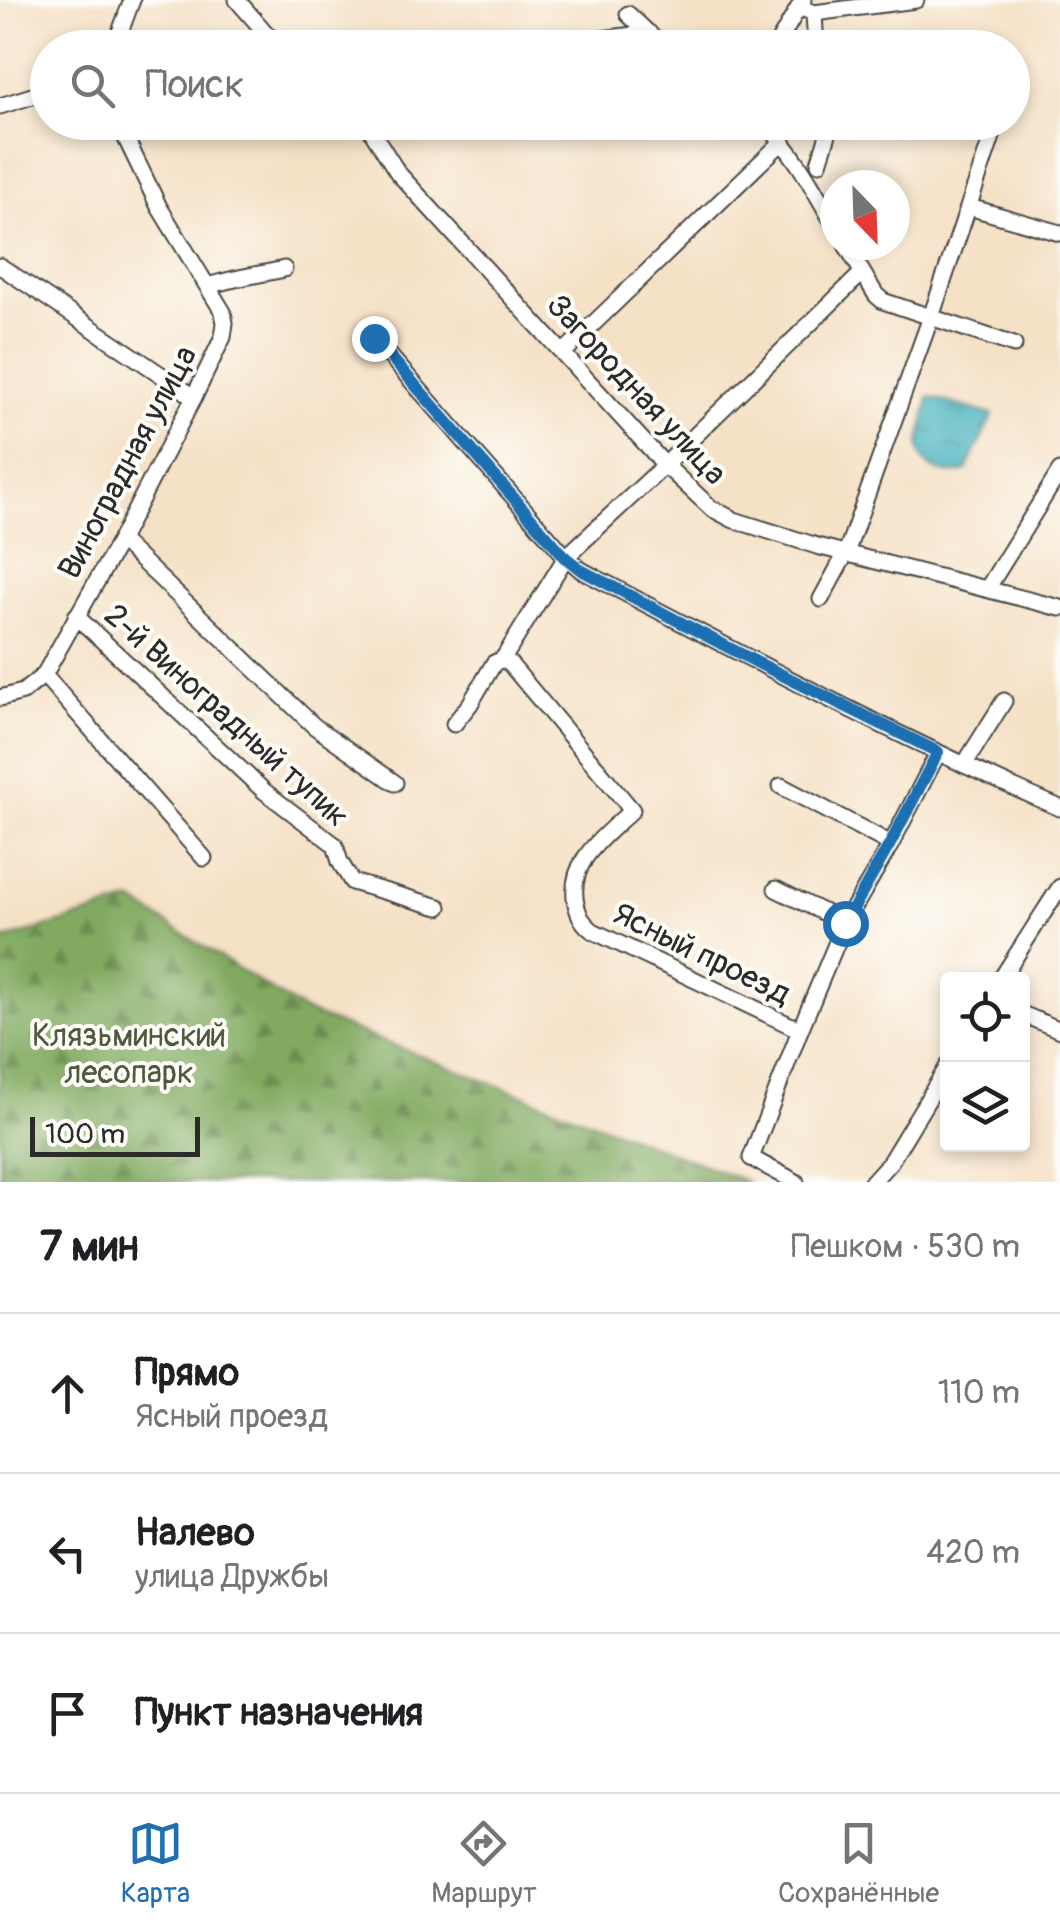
<!DOCTYPE html>
<html lang="ru">
<meta charset="utf-8">
<style>
:root{--surface:#fff;--page:#f6f6f6;--text:#202124;--muted:#757577;--line:#e0e0e0;--accent:#1f6fb2}
body{margin:0;font-family:Pangolin,sans-serif;background:var(--page);color:var(--text)}
.controls{position:absolute;right:30px;bottom:30px;display:grid;overflow:hidden;border-radius:10px;box-shadow:0 5px 15px #0003}
.controls button{width:90px;height:90px;display:grid;place-items:center;padding:0;border:0;border-bottom:2px solid var(--line);background:var(--surface);color:var(--text);font:50px sans-serif}
.compass{position:absolute;left:820px;top:170px;width:90px;height:90px;border-radius:50%;background:var(--surface);box-shadow:0 5px 15px #0003;rotate:157deg}
.scale{position:absolute;left:30px;bottom:25px;width:170px;box-sizing:border-box;padding-left:10px;border:5px solid #2b2b2b;border-top:0;font-size:28px;line-height:35px;white-space:nowrap;color:#2b2b2b;-webkit-text-stroke:8px #fdfcf7;paint-order:stroke}
.stop{position:absolute;width:30px;height:30px;margin:-22px;border:8px solid #1f6fb2;border-radius:50%;background:#fff}
.stop.end{background:#1f6fb2;border-color:#fff;box-shadow:0 2px 10px #0008}
.list{margin:0;padding:0;list-style:none}
h2{display:flex;justify-content:space-between;align-items:center;height:130px;margin:0;padding:0 40px;font-size:42px}
h2 small{font-size:32px;font-weight:400;color:var(--muted)}
.list li{display:grid;grid-template-columns:65px 1fr auto;gap:30px;align-items:center;box-sizing:border-box;height:160px;padding:0 40px;border-top:2px solid var(--line)}
.list b{display:block;font-size:38px;white-space:nowrap}
.list p{margin:0;font-size:32px;white-space:nowrap;color:var(--muted)}
.list em{font-size:32px;font-style:normal;color:var(--muted)}
.icon{flex:none;width:55px;height:55px;fill:none;stroke:currentColor;stroke-width:2;stroke-linecap:round;stroke-linejoin:round}
.map{position:relative;flex:none;width:1060px;height:1182px;overflow:hidden}
.search{position:absolute;background:var(--surface);box-shadow:0 5px 15px #0003;left:30px;right:30px;top:30px;height:110px;display:flex;align-items:center;gap:25px;box-sizing:border-box;padding:0 35px;border-radius:55px;color:var(--muted);font-size:38px}
.sheet{height:610px;background:var(--surface)}
nav{display:flex;justify-content:space-around;align-items:center;box-sizing:border-box;height:140px;border-top:2px solid var(--line);background:var(--surface);font-size:28px;color:var(--muted)}
nav a{display:grid;justify-items:center;gap:5px}
nav .on{color:var(--accent)}
.map>svg:first-child{display:block}
.forest{fill:url(#forest-firs);stroke:#566a46;stroke-width:2.5}
.water{fill:url(#water-ripples);stroke:#366e74;stroke-width:2.5}
.lines{fill:none;stroke-linecap:round;stroke-linejoin:round}
.minor-casing{stroke:#494642;stroke-width:19}
.minor{stroke:#fff;stroke-width:15}
.route{stroke:#1f6fb2;stroke-width:12}
.labels{text-anchor:middle;stroke-width:8;stroke-linejoin:round;paint-order:stroke}
.street-label{font-size:32px;fill:#2b2b2b;stroke:#fdfcf7}
.park-label{font-size:32px;fill:#4f593f;stroke:#fdfcf7}
</style>
<div class="map">
<svg width="1060" height="1182" viewBox="0 0 1060 1182">
<defs>
<pattern id="forest-firs" width="22" height="20" patternUnits="userSpaceOnUse" patternTransform="scale(2.5)"><rect width="22" height="20" fill="#81aa61"/><path d="M5 1l3.5 6h-7zM16 11l3.5 6h-7z" fill="#6a8b50"/></pattern>
<pattern id="water-ripples" width="26" height="14" patternUnits="userSpaceOnUse" patternTransform="scale(2.5)"><rect width="26" height="14" fill="#41b0bd"/><path d="M2 4q2-2 4 0t4 0M15 11q2-2 4 0t4 0" fill="none" stroke="#378f9a"/></pattern>
</defs>
<rect width="100%" height="100%" fill="#fdfcf7"/>
<filter id="ink" filterUnits="userSpaceOnUse"><feTurbulence type="fractalNoise" baseFrequency=".01" numOctaves="2"/><feDisplacementMap in="SourceGraphic" scale="20" xChannelSelector="R" yChannelSelector="G"/><feConvolveMatrix kernelMatrix="1 2 1 2 8 2 1 2 1" color-interpolation-filters="sRGB"/></filter>
<filter id="wash" filterUnits="userSpaceOnUse"><feTurbulence type="fractalNoise" baseFrequency=".0048" numOctaves="4" result="noise"/><feDisplacementMap in="SourceGraphic" scale="40" xChannelSelector="R" yChannelSelector="G"/><feGaussianBlur stdDeviation="2.25" result="paint"/><feColorMatrix in="noise" values="0 0 0 0 0 0 0 0 0 0 0 0 0 0 0 0 0 1.4 0 .05"/><feComposite in="paint" operator="in"/></filter>
<g filter="url(#wash)">
<rect width="100%" height="100%" fill="#f5e1c6"/>
<path class="forest" d="M 132,901 L 304,1011 L 748,1182 L 0,1182 L 0,941 Z"/>
<path class="water" d="M 929,397 L 993,415 L 966,471 C 946,477 923,470 919,447 Z"/>
</g>
<g filter="url(#ink)">
<g class="lines">
<g class="minor-casing">
<g id="minor">
<path d="M 237,0 L 279,48"/>
<path d="M 799,7 L 814,13 L 916,0"/>
<path d="M 814,13 L 816,48"/>
<path d="M 628,14 L 664,48"/>
<path d="M 114,48 L 132,0"/>
<path d="M 530,48 L 649,33"/>
<path d="M 775,48 L 803,0"/>
<path d="M 0,106 L 48,91"/>
<path d="M 366,122 L 398,173 L 665,465 L 711,508 L 734,520 L 817,546 L 1060,608"/>
<path d="M 764,122 C 796,154 813,188 835,226"/>
<path d="M 819,163 L 832,122"/>
<path d="M 969,207 L 1060,233"/>
<path d="M 846,245 L 876,295 L 883,301 L 1014,345"/>
<path d="M 0,266 L 194,397"/>
<path d="M 208,286 C 233,278 258,275 284,269"/>
<path d="M 374,338 L 566,557 L 581,570 C 739,653 896,737 1060,808"/>
<path d="M 564,352 L 783,141"/>
<path d="M 120,540 L 314,726 L 395,783"/>
<path d="M 987,589 L 1060,471"/>
<path d="M 821,599 L 846,553 L 931,317 L 997,122"/>
<path d="M 76,616 L 264,791 L 335,845 L 340,862 L 352,882 L 439,907"/>
<path d="M 503,659 L 566,557 L 665,465 L 862,273"/>
<path d="M 44,675 L 204,858"/>
<path d="M 0,698 L 23,692 L 44,675 L 120,540 L 194,397 L 223,337 L 225,323 L 223,312 L 159,207 L 118,122"/>
<path d="M 454,724 L 470,704 L 494,663 L 503,659 L 510,664 L 632,810 C 604,837 567,861 576,904 C 579,916 583,924 593,931 L 800,1030 L 845,923 L 891,844 L 938,753"/>
<path d="M 964,765 L 1004,701"/>
<path d="M 781,786 L 891,844"/>
<path d="M 776,889 L 845,923"/>
<path d="M 1001,979 L 1060,887"/>
<path d="M 1022,1014 L 1060,1030"/>
<path d="M 796,1182 L 751,1158 L 800,1030"/>
<path d="M 872,1182 L 890,1162 L 948,1066"/>
</g>
</g>
<use href="#minor" class="minor"/>
</g>
</g>
<g class="lines" filter="url(#ink)">
<path class="route" d="M 374,338 L 566,558 L 581,570 L 760,664 L 938,752 L 890,844 L 845,923"/>
</g>
<g class="labels">
<g class="street-label">
<text transform="translate(637 389) rotate(47)" y="11">Загородная улица</text>
<text transform="translate(127 462) rotate(-62)" y="11">Виноградная улица</text>
<text transform="translate(227 715) rotate(42)" y="11">2-й Виноградный тупик</text>
<text transform="translate(702 953) rotate(26)" y="11">Ясный проезд</text>
</g>
<g class="park-label">
<text x="129" y="1046">Клязьминский<tspan x="129" dy="37">лесопарк</tspan></text>
</g>
</g>
</svg>
<div class="controls">
<button><svg class="icon" aria-label="locate" viewBox="0 0 24 24"><circle cx="12" cy="12" r="6"/><path d="M12 2v4M12 18v4M2 12h4M18 12h4"/></svg></button>
<button><svg class="icon" aria-label="layers" viewBox="0 0 24 24"><path d="M12 4l9 5-9 5-9-5zM3 14l9 5 9-5"/></svg></button>
</div>
<svg class="compass" viewBox="-18 -18 36 36"><path d="M0-13l5 13h-10z" fill="#e53935"/><path d="M0 13l5-13h-10z" fill="#757577"/></svg>
<div class="scale">100 m</div>
<div class="stop" style="left:845px;top:923px"></div>
<div class="stop end" style="left:374px;top:338px"></div>
<div class="search"><svg class="icon" aria-label="search" viewBox="0 0 24 24"><circle cx="10" cy="10" r="6"/><path d="M15 15l6 6"/></svg>Поиск</div>
</div>
<section class="sheet">
<h2>7 мин<small>Пешком · 530 m</small></h2>
<ul class="list">
<li><svg class="icon" aria-label="ahead" viewBox="0 0 24 24"><path d="M12 20V5M6 11l6-6 6 6"/></svg><div><b>Прямо</b><p>Ясный проезд</p></div><em>110 m</em></li>
<li><svg class="icon" aria-label="left" viewBox="0 0 24 24"><path d="M17 20v-9H6M10 6l-5 5 5 5"/></svg><div><b>Налево</b><p>улица Дружбы</p></div><em>420 m</em></li>
<li><svg class="icon" aria-label="arrive" viewBox="0 0 24 24"><path d="M6 21V4h12l-3 4 3 4H6"/></svg><div><b>Пункт назначения</b></div></li>
</ul>
</section>
<nav>
<a class="on"><svg class="icon" aria-label="map" viewBox="0 0 24 24"><path d="M3 6l6-2 6 2 6-2v14l-6 2-6-2-6 2zM9 4v14M15 6v14"/></svg>Карта</a>
<a><svg class="icon" aria-label="directions" viewBox="0 0 24 24"><path d="M12 3l9 9-9 9-9-9zM9 14v-3h6M13 9l2 2-2 2"/></svg>Маршрут</a>
<a><svg class="icon" aria-label="saved" viewBox="0 0 24 24"><path d="M7 4h10v16l-5-4-5 4z"/></svg>Сохранённые</a>
</nav>
